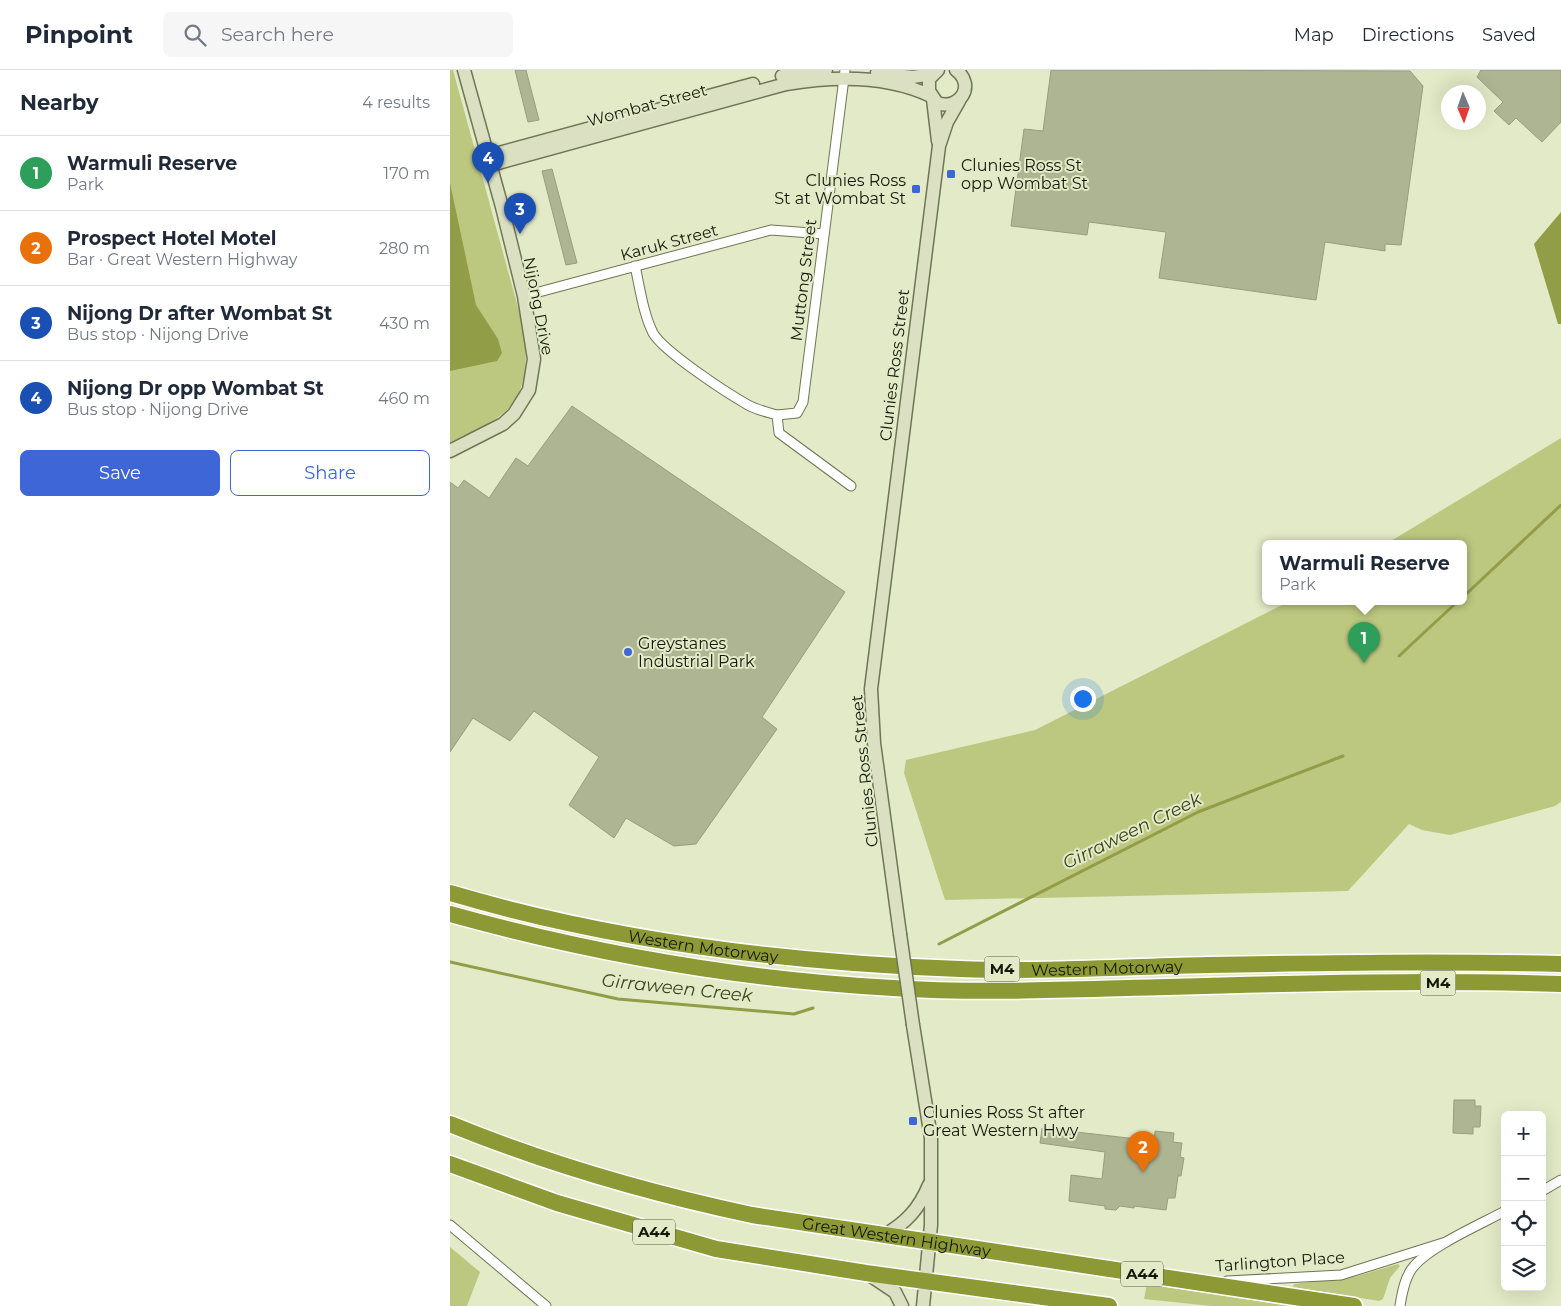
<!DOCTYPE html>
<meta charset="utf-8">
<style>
:root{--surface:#fff;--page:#f6f6f7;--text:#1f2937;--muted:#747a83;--line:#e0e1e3;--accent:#3f66d7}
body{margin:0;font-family:Montserrat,sans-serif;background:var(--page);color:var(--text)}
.controls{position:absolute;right:15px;bottom:15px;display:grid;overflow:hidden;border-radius:8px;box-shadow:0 5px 20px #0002}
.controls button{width:45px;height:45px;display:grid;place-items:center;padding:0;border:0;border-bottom:1px solid var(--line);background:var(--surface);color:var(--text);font:25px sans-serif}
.compass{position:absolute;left:991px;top:15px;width:45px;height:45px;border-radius:50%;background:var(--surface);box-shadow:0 5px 20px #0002;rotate:178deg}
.you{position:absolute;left:632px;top:628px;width:18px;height:18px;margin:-12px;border:4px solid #fff;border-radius:50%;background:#1a73e8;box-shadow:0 0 0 8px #1a73e833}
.badge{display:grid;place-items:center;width:32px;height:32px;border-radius:50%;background:var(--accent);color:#fff;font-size:16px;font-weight:700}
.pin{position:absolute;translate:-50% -41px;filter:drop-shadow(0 1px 2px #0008)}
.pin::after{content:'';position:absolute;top:26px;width:18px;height:15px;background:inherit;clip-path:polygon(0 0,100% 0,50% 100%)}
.popup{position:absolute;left:812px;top:470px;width:205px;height:65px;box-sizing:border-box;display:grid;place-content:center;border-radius:8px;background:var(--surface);filter:drop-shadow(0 1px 4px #0005);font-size:16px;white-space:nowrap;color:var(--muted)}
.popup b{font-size:19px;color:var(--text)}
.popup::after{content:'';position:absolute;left:50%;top:100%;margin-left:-10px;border:10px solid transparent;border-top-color:var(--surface)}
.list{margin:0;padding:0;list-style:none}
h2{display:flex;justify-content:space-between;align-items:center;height:65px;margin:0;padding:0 20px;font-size:21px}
h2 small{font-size:16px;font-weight:400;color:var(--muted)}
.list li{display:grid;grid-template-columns:32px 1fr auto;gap:15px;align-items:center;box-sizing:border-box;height:75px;padding:0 20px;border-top:1px solid var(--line)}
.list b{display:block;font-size:19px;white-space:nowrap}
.list p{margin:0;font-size:16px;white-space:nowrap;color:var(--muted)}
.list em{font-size:16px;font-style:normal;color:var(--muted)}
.actions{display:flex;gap:10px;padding:15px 20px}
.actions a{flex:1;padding:11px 0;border:1px solid var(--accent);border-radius:8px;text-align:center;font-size:18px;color:var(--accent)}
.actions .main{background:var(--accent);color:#fff}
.icon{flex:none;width:28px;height:28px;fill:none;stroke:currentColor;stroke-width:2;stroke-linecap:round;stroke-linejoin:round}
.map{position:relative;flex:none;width:1111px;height:1236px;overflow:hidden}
header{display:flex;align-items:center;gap:30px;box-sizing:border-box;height:70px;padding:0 25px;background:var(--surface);border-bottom:1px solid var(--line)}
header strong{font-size:24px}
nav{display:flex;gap:28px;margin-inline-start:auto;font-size:18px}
.search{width:350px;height:45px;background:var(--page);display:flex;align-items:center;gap:12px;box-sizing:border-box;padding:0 18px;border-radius:8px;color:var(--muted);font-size:19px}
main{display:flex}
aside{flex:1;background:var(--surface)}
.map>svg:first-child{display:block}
.green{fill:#bcc87f}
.water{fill:#919d47}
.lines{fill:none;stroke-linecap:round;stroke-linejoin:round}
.stream{stroke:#919d47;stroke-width:3}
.building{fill:#aeb593;stroke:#989e7d}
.street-casing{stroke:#6f7556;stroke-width:11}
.secondary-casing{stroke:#6f7556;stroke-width:15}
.highway-casing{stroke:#fff;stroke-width:19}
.street{stroke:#fff;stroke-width:9}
.secondary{stroke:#dce0c2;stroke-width:12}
.highway{stroke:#8c9934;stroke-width:16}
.secondary-bridge-casing{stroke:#6f7556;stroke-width:15;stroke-linecap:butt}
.secondary-bridge{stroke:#dce0c2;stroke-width:12}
.poi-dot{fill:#3f66d7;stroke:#e3eac7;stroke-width:2}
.labels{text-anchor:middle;stroke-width:4;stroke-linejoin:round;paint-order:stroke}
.shield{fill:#e3eac7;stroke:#535643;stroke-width:1}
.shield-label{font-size:15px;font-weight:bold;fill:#15170b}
.street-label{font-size:16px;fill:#15170b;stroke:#e3eac7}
.poi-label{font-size:16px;fill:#15170b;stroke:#e3eac7;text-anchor:start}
.water-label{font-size:18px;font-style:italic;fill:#3b411c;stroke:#e3eac7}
</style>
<header>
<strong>Pinpoint</strong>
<div class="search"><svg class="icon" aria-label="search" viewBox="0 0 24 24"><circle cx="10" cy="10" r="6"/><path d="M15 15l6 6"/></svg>Search here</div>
<nav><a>Map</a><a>Directions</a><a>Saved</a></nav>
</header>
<main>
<aside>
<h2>Nearby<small>4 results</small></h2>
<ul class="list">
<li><span class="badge" style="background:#2e9e5b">1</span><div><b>Warmuli Reserve</b><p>Park</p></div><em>170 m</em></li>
<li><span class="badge" style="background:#e8710a">2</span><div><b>Prospect Hotel Motel</b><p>Bar · Great Western Highway</p></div><em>280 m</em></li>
<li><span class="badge" style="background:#1a4fb4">3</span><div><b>Nijong Dr after Wombat St</b><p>Bus stop · Nijong Drive</p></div><em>430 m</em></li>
<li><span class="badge" style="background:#1a4fb4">4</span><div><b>Nijong Dr opp Wombat St</b><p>Bus stop · Nijong Drive</p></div><em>460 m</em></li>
</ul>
<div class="actions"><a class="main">Save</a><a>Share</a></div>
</aside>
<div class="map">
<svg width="1111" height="1236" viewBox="0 0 1111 1236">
<rect width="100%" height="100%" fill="#e3eac7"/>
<g class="green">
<path d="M 0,0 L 3,0 L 72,252 C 78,284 80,323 51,345 C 36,357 17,365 0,373 Z"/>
<path d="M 1111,368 L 1111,732 L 1105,736 L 1000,765 L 972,760 L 959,754 L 898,821 L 495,830 L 454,703 L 456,690 L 585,660 L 838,532 L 1013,532 L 1013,474 L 936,474 Z"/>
<path d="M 0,1177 L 30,1202 L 17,1236 L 0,1236 Z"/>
<path d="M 948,1194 L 950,1196 L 940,1208 L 933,1229 L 929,1231 L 843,1217 L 844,1214 L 907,1206 Z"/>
<path d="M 697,1214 L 840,1236 L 761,1236 L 694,1229 Z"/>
</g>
<g class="water">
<path d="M 0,113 L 26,235 L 48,269 L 52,283 L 47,291 L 0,301 Z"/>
<path d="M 1111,142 L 1111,254 L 1108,254 L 1084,174 Z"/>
</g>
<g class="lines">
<g class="stream">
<path d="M 1013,527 L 1111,435"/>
<path d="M 949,586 L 1007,532"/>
<path d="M 489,874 L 748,742 L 893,686"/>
<path d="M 0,892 L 168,929 L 344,944 L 363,938"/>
</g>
</g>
<g class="building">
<path d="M 65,0 L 76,0 L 89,50 L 78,52 Z"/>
<path d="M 601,0 L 960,1 L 973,16 L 951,175 L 935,174 L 935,181 L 875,172 L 866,230 L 709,208 L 716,162 L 639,152 L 637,165 L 561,156 L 574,59 L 593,61 Z"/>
<path d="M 1031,0 L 1111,0 L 1111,52 L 1092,72 L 1066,48 L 1059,55 L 1044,41 L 1053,32 L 1027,7 Z"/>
<path d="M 102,99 L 127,193 L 116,195 L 92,101 Z"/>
<path d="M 122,336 L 395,522 L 312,647 L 327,659 L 246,774 L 224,776 L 176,748 L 164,768 L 119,735 L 149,687 L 84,641 L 60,671 L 23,648 L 0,682 L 0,412 L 8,418 L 14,410 L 39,428 L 66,388 L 78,396 Z"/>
<path d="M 1004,1030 L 1025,1030 L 1025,1036 L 1031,1036 L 1030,1057 L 1023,1057 L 1023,1064 L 1003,1063 Z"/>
<path d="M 592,1058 L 704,1071 L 705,1061 L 724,1063 L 723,1072 L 732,1073 L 730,1087 L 734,1088 L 731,1106 L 728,1106 L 725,1128 L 718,1128 L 716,1140 L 684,1136 L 684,1138 L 670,1136 L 666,1140 L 655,1139 L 655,1136 L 619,1131 L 621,1105 L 652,1109 L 655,1082 L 590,1073 Z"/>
</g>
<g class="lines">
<g class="street-casing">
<g id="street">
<path d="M 185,196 C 190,218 193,243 203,263 C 214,282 277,323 298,335 C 307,340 317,342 327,345 L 329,363 L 401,416"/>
<path d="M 74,226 L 321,160 L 374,164"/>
<path d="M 327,345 L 347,343 L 353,332 L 395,0"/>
<path d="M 1092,1121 L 1111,1110"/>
<path d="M 0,1155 L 96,1236"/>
<path d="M 777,1211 L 891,1205 L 996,1172"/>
<path d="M 950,1236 C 952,1223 955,1206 964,1196 C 981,1176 1031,1154 1055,1141"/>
</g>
</g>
<g class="secondary-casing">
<g id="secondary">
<path d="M 488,0 L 479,9 L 479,21 L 487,33 C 510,41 526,15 506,0"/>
<path d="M 427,3 L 463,7 L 482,4"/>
<path d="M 332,6 L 376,0"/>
<path d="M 483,29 L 488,71"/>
<path d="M 38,86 L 303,14"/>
<path d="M 41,95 L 336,14 C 384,6 437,5 481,26"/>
<path d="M 0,381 L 53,354 L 64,344 L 79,320 L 84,289 L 74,226 L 52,137 L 14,0"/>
<path d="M 450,864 L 424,673 L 421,619 L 489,76 L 497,52 L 509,31"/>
<path d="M 463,955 L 481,1068 L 481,1155 L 473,1236"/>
<path d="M 433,1166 C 456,1153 469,1139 479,1115"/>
<path d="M 421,1206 L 445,1222 L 452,1236"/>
</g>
</g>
<g class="highway-casing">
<g id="highway">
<path id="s1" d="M 0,823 C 166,872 338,893 510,899 C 592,902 675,897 757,895 C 875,893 993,891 1111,894"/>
<path d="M 0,844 C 144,884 293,910 443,918 C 534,924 626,919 718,917 C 849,913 980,910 1111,914"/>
<path id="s2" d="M 0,1054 C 98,1094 198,1123 302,1145 L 904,1236"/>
<path d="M 0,1094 L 107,1133 L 266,1179 L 416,1203 L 659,1236"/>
</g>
</g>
<use href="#street" class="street"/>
<use href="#secondary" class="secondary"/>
<use href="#highway" class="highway"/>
<g class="secondary-bridge-casing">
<path id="secondary-bridge" d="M 450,864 L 463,955"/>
</g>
<use href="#secondary-bridge" class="secondary-bridge"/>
</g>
<g class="poi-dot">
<rect x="496" y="99" width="10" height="10" rx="2.5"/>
<rect x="461" y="114" width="10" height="10" rx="2.5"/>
<circle cx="178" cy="582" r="5"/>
<rect x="458" y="1046" width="10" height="10" rx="2.5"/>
</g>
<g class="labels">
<g class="shield">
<rect x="534.5" y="886.5" width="35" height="25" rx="4"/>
<rect x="970.5" y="900.5" width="35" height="25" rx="4"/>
<rect x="183" y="1149.5" width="42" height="25" rx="4"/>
<rect x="671" y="1191.5" width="42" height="25" rx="4"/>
</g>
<g class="shield-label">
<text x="552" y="904">M4</text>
<text x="988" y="918">M4</text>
<text x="204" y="1167">A44</text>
<text x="692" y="1209">A44</text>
</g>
<g class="street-label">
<text transform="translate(197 35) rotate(-15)" y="6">Wombat Street</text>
<text transform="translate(219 172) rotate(-15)" y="6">Karuk Street</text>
<text transform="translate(353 210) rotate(-83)" y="6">Muttong Street</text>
<text transform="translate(89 236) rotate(79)" y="6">Nijong Drive</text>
<text transform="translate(444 295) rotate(-83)" y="6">Clunies Ross Street</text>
<text transform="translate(414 701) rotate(-96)" y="6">Clunies Ross Street</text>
<text dy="6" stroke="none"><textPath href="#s1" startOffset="259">Western Motorway</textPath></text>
<text dy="6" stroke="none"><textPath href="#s1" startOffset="664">Western Motorway</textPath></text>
<text dy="6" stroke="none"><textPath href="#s2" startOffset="462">Great Western Highway</textPath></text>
<text transform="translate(830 1191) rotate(-4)" y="6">Tarlington Place</text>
</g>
<g class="poi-label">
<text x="511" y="101">Clunies Ross St<tspan x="511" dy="18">opp Wombat St</tspan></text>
<text x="456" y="116" text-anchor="end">Clunies Ross<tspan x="456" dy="18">St at Wombat St</tspan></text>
<text x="188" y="579">Greystanes<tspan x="188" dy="18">Industrial Park</tspan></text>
<text x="473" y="1048">Clunies Ross St after<tspan x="473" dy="18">Great Western Hwy</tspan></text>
</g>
<g class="water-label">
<text transform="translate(682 761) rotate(-26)" y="6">Girraween Creek</text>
<text transform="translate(227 918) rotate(6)" y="6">Girraween Creek</text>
</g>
</g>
</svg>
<div class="controls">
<button>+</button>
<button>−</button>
<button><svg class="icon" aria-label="locate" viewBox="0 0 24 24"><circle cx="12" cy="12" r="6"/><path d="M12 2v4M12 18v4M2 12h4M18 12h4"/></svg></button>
<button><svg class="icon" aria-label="layers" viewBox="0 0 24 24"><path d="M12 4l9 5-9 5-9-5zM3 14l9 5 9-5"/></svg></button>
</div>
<svg class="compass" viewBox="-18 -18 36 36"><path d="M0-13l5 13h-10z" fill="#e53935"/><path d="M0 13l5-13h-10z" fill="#747a83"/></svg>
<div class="you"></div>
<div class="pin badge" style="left:914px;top:593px;background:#2e9e5b">1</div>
<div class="popup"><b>Warmuli Reserve</b>Park</div>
<div class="pin badge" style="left:693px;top:1102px;background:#e8710a">2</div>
<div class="pin badge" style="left:70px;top:164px;background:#1a4fb4">3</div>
<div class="pin badge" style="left:38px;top:113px;background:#1a4fb4">4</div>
</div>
</main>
